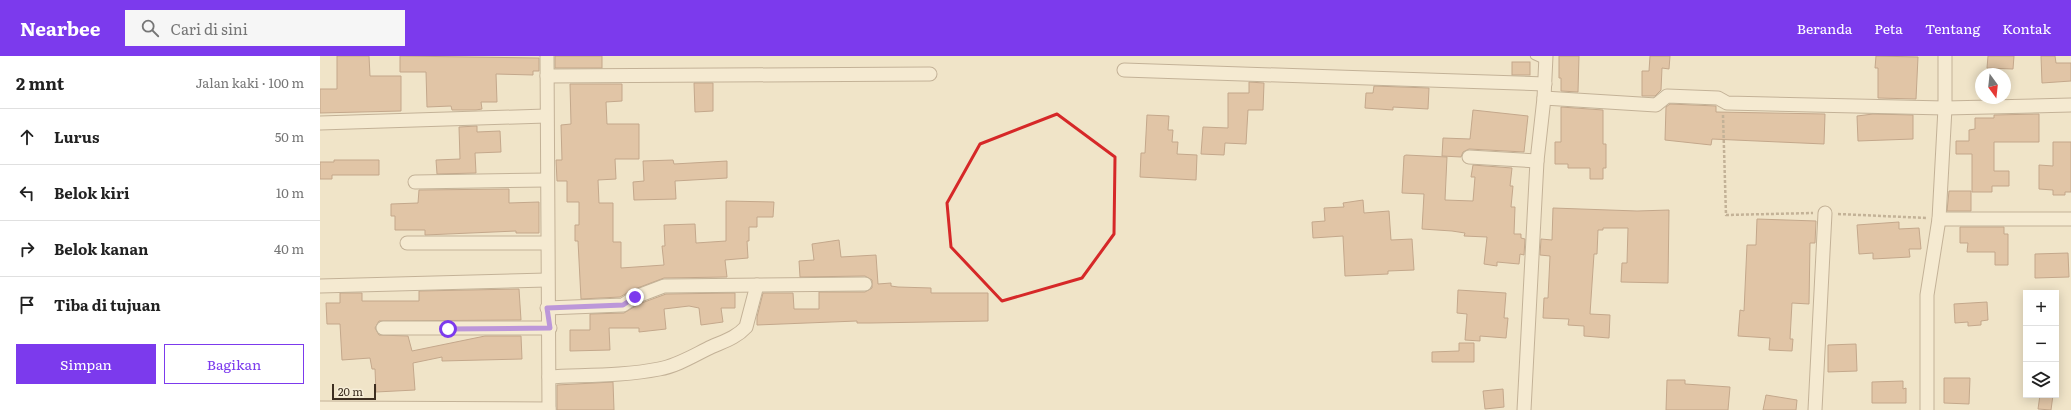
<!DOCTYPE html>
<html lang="id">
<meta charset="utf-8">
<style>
:root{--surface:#fff;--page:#f6f6f6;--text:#222;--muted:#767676;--line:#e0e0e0;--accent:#7c3aed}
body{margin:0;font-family:Literata,serif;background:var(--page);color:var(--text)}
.controls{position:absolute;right:12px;bottom:12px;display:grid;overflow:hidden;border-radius:0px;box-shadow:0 2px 10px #0003}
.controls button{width:36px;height:36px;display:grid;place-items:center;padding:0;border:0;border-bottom:1px solid var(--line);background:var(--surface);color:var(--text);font:20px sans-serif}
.compass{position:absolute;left:1655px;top:12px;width:36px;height:36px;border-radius:50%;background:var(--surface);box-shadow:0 2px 10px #0003;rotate:165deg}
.scale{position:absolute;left:12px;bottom:10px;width:44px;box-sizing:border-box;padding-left:4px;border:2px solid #3d2e20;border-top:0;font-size:11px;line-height:14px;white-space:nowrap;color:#3d2e20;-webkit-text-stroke:3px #f7eed8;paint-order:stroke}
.stop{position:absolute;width:12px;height:12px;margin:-9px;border:3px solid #7c3aed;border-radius:50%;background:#fff}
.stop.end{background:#7c3aed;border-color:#fff;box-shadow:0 1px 4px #0008}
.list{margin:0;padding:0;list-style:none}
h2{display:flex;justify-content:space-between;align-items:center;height:52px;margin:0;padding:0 16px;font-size:17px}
h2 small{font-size:13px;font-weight:400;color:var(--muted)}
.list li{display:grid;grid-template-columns:26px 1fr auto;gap:12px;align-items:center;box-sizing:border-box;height:56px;padding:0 16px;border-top:1px solid var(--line)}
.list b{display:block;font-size:15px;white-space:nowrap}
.list em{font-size:13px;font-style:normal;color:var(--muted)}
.actions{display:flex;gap:8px;padding:12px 16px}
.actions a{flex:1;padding:9px 0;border:1px solid var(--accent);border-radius:0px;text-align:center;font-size:14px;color:var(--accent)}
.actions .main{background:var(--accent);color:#fff}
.icon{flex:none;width:22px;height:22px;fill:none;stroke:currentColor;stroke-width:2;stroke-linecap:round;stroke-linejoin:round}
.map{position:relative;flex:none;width:1751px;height:354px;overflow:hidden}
header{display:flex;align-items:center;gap:24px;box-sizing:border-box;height:56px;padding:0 20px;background:var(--accent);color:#fff}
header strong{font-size:19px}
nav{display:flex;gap:22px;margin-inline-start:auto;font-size:14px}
.search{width:280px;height:36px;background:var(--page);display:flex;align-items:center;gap:10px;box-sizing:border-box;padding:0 14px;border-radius:0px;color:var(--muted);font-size:15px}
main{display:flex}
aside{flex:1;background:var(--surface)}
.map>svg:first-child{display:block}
.building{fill:#cf9f7d;stroke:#8d5f41}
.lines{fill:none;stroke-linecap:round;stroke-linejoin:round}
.lane-casing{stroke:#8d765c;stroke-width:8}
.street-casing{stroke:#8d765c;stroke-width:15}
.path{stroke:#8d765c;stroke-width:2.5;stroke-dasharray:3 2;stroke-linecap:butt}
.lane{stroke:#faf1dc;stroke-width:6}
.street{stroke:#faf1dc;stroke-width:13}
.route{stroke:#7c3aed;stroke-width:5}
.marked{fill:none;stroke:#d62828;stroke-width:3;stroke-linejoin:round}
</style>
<header>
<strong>Nearbee</strong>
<div class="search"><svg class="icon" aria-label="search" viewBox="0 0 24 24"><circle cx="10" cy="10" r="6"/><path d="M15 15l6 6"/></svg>Cari di sini</div>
<nav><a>Beranda</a><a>Peta</a><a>Tentang</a><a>Kontak</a></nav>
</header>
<main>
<aside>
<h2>2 mnt<small>Jalan kaki · 100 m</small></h2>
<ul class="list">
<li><svg class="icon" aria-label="ahead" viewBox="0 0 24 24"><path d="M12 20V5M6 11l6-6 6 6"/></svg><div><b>Lurus</b></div><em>50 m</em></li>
<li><svg class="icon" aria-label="left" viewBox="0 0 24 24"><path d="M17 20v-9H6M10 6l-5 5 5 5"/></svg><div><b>Belok kiri</b></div><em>10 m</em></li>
<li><svg class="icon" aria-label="right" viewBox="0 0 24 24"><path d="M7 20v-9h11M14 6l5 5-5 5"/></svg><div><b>Belok kanan</b></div><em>40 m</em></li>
<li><svg class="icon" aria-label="arrive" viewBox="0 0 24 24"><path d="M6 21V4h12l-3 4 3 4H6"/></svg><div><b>Tiba di tujuan</b></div></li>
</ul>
<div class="actions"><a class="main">Simpan</a><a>Bagikan</a></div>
</aside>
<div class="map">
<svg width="1751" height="354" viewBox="0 0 1751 354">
<rect width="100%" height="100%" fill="#f0e4c8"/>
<g class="building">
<path d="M 17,0 L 49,0 L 50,20 L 81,20 L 81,55 L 0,57 L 0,33 L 17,33 Z"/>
<path d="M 80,0 L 219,2 L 219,15 L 213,15 L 213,19 L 176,18 L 177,46 L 161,46 L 162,53 L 156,54 L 132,54 L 131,50 L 107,51 L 106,16 L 80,16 Z"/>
<rect x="235" y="0" width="47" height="12"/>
<path d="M 1239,0 L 1259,0 L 1258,36 L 1241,35 L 1241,22 L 1239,22 Z"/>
<path d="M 1330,0 L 1350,0 L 1349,13 L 1342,12 L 1341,34 L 1335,40 L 1322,40 L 1322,15 L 1329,15 Z"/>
<path d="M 1556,0 L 1598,1 L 1596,43 L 1558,42 L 1558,12 L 1555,12 Z"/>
<path d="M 1668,0 L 1694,0 L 1693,13 L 1667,12 Z"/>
<path d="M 1721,0 L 1735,0 L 1736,7 L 1751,7 L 1751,25 L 1722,27 Z"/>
<rect x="1192" y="6" width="18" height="13"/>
<path d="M 929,26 L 944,27 L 943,54 L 928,54 L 926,88 L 905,87 L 904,99 L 881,98 L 883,71 L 908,72 L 908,37 L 929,37 Z"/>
<path d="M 374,27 L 393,27 L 393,55 L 375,56 Z"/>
<path d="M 250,28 L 302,28 L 302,45 L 286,46 L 287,68 L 319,68 L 319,103 L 295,103 L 296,123 L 278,124 L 279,147 L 293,147 L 293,186 L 301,186 L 301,212 L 344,209 L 342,190 L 345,190 L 344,169 L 375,168 L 376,187 L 406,185 L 406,145 L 454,146 L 453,161 L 437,161 L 437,171 L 429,171 L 429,185 L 427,185 L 428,202 L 405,204 L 407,221 L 344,222 L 312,234 L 300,241 L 261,243 L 258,185 L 255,185 L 255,169 L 259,169 L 259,146 L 247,146 L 247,125 L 237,125 L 236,104 L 242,104 L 241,69 L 251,68 Z"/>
<path d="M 1054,30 L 1109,32 L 1108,53 L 1073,51 L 1073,54 L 1045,52 L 1046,37 L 1053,37 Z"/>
<path d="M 1350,48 L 1396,50 L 1396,56 L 1505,58 L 1504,88 L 1392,83 L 1391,89 L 1345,84 L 1346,51 Z"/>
<path d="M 1241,51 L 1283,54 L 1283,88 L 1286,88 L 1286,112 L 1283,112 L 1283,123 L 1270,123 L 1270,112 L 1248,112 L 1248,108 L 1235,108 L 1235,86 L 1241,86 Z"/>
<path d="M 1153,54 L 1208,60 L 1204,96 L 1149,93 L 1143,96 L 1141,101 L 1122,100 L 1123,82 L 1150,83 Z"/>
<path d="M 1553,58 L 1593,59 L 1593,83 L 1538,85 L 1537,60 Z"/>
<path d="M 1719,58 L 1719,86 L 1674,86 L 1674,115 L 1689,115 L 1689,130 L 1672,130 L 1672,136 L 1652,136 L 1652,98 L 1636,98 L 1636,85 L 1649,85 L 1649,74 L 1655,73 L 1655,62 L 1674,62 L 1674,59 Z"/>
<path d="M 827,59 L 849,60 L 848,74 L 853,74 L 852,86 L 858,86 L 857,98 L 877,99 L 876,124 L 820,121 L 821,97 L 825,97 Z"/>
<path d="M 157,70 L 157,76 L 180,75 L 181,96 L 155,97 L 156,117 L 117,118 L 116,104 L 140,103 L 139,71 Z"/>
<path d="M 1733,86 L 1751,86 L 1751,136 L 1745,136 L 1745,139 L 1733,139 L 1733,134 L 1719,133 L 1719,109 L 1733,110 Z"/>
<path d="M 1086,99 L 1127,101 L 1125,144 L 1153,145 L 1155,121 L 1151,121 L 1153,109 L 1192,112 L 1190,130 L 1193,130 L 1191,151 L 1195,151 L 1194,178 L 1201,178 L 1201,182 L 1205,183 L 1204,199 L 1200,198 L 1199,208 L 1177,206 L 1177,210 L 1164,208 L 1167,181 L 1144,180 L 1145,177 L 1132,175 L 1102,173 L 1104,138 L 1082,137 L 1084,100 Z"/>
<path d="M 14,104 L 59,104 L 59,119 L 12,119 L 12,123 L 0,123 L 0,106 L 14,106 Z"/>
<path d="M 353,104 L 354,108 L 407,105 L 407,122 L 355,125 L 356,143 L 314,144 L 313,126 L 324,125 L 323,105 Z"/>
<path d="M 189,133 L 189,147 L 219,146 L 219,177 L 196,177 L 196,175 L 105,179 L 105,174 L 75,174 L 75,160 L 71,160 L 71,148 L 98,147 L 99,134 Z"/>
<path d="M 1629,135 L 1651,135 L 1651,155 L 1627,155 Z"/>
<path d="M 1043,144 L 1044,157 L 1069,155 L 1071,184 L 1092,183 L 1094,214 L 1068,215 L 1068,218 L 1025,220 L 1023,180 L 993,182 L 992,166 L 1005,165 L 1004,152 L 1024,151 L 1023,147 Z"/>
<path d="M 1233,152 L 1317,155 L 1349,154 L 1348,227 L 1301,226 L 1302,207 L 1307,207 L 1308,172 L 1283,172 L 1283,174 L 1278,174 L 1277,198 L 1274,198 L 1270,258 L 1290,259 L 1289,282 L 1264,280 L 1264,270 L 1248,269 L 1249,263 L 1223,262 L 1224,242 L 1228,242 L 1230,200 L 1220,199 L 1221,183 L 1232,184 Z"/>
<path d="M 1437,163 L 1496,165 L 1495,187 L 1490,187 L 1489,248 L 1472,247 L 1470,283 L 1473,283 L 1472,295 L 1449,294 L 1450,282 L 1418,280 L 1420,254 L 1424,255 L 1427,189 L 1436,189 Z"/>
<path d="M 1579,166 L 1579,173 L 1599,172 L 1601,193 L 1589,193 L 1590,201 L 1553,203 L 1553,197 L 1539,198 L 1537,169 Z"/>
<path d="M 1640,171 L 1684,171 L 1684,178 L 1688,178 L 1688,209 L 1675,209 L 1675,196 L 1647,196 L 1648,187 L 1640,187 Z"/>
<path d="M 519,184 L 521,201 L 556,199 L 558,228 L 571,227 L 571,230 L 578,231 L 611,232 L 611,237 L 668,237 L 668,265 L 550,267 L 537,267 L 537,265 L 437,269 L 437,261 L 443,237 L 473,237 L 474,253 L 499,253 L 499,236 L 545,236 L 552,232 L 552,224 L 545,220 L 480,221 L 479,205 L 494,204 L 492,188 Z"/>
<path d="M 1748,197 L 1749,221 L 1715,222 L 1715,198 Z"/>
<path d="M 199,233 L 201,264 L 59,265 L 55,272 L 59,279 L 88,280 L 92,295 L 165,280 L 201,280 L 202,303 L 122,305 L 122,301 L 93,307 L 95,334 L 56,336 L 55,313 L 52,313 L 50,302 L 22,304 L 20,268 L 7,268 L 6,247 L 20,247 L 20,237 L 42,237 L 42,245 L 99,245 L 99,235 Z"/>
<path d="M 1138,234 L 1186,237 L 1184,262 L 1188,262 L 1186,282 L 1160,280 L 1160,285 L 1145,284 L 1147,258 L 1137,257 Z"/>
<path d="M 415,237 L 415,252 L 401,252 L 403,266 L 381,269 L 379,252 L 369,250 L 344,253 L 346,273 L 319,276 L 319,272 L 289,272 L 290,294 L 250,295 L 250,274 L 270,274 L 270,258 L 304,257 L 319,248 L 346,238 Z"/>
<path d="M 1667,246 L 1668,264 L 1661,265 L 1661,269 L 1648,270 L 1648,266 L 1635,267 L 1634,248 Z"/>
<path d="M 1139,287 L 1154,287 L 1154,306 L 1112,306 L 1112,296 L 1139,295 Z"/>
<path d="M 1536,288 L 1537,315 L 1508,316 L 1508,289 Z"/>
<path d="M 1624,322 L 1650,322 L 1649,348 L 1624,347 Z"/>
<path d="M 1347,324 L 1365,324 L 1365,328 L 1410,331 L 1408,354 L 1346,354 Z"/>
<path d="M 1583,325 L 1583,333 L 1586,332 L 1586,347 L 1552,347 L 1552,326 Z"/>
<path d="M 293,326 L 294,354 L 237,354 L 237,329 Z"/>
<path d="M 1183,333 L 1184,351 L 1165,353 L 1163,335 Z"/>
<path d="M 1446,339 L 1477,344 L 1476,354 L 1443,354 Z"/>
<path d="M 1720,339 L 1733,339 L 1731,354 L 1718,353 Z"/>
</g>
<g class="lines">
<g class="lane-casing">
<path id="lane" d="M 1214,0 L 1225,5"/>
</g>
<g class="street-casing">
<g id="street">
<path d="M 227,0 L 229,354"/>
<path d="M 804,14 L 1225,28"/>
<path d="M 227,20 L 610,18"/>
<path d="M 1224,42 L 1336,49 L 1347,40 L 1398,42 L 1407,47 L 1625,52 L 1751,49"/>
<path d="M 0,67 L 226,60"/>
<path d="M 1149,101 L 1217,105"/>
<path d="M 95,126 L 227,124"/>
<path d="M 1619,163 L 1751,163"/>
<path d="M 87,187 L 227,187"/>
<path d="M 0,230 L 227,224"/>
<path d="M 227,252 L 303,249 L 315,241 L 344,230 L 545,228"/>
<path d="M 63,272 L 230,272"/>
<path d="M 229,321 C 266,319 303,320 339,313 C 356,310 371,301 387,293 C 401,286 415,283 426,271 L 437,229"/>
<path d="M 0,352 L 229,353"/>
<path d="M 1204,354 L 1217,105 L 1224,42 L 1226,0"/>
<path d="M 1495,354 L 1505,157"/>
<path d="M 1607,354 L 1607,239 L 1619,163 L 1625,52 L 1625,0"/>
</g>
</g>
<g class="path">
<path d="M 1403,59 L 1406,159 L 1493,157"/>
<path d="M 1518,158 L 1607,162"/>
</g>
<use href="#lane" class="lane"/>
<use href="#street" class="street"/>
</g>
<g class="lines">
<path class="route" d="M 128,273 L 230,272 L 227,252 L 303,249 L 315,241"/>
</g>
<path d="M0 0H1751V354H0ZM 737,58 L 795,101 L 794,178 L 762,222 L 682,245 L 631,191 L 627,147 L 660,88 Z" fill="#f0e4c8" fill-opacity=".55" fill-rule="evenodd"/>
<path class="marked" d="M 737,58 L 795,101 L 794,178 L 762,222 L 682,245 L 631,191 L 627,147 L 660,88 Z"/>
</svg>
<div class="controls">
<button>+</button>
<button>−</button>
<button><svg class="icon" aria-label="layers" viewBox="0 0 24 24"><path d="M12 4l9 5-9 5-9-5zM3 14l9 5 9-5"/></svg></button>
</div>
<svg class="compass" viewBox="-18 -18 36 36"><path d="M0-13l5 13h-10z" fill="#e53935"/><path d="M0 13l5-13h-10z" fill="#767676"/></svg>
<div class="scale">20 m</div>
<div class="stop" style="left:128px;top:273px"></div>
<div class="stop end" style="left:315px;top:241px"></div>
</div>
</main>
